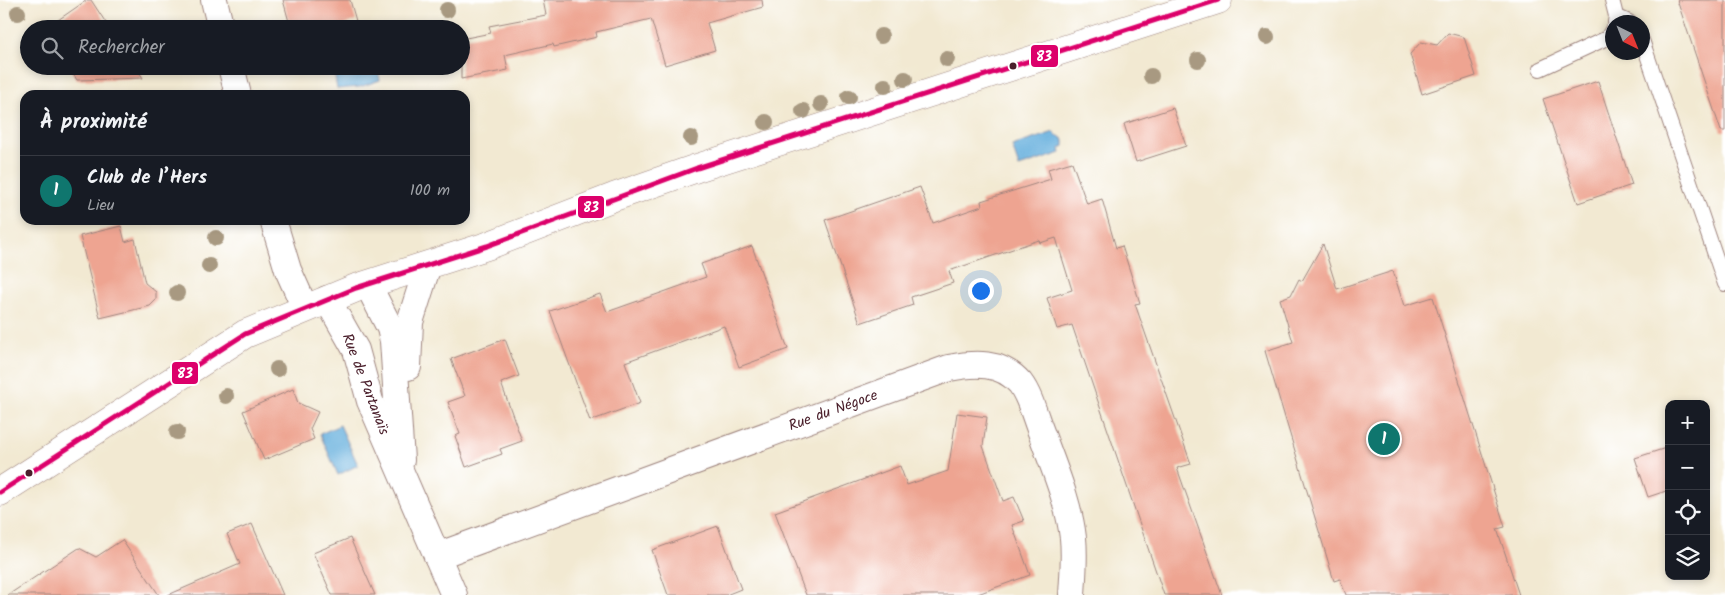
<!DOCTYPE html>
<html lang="fr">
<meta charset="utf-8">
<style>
:root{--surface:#171b24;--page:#20242c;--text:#f1f3f6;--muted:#9ea1a6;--line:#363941;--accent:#0f766e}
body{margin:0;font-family:Kalam,sans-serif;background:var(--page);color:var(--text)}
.controls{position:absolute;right:15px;bottom:15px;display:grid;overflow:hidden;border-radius:10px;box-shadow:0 2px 8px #0003}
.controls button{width:45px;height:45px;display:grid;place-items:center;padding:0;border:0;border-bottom:1px solid var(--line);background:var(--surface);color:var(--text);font:25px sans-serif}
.compass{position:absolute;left:1605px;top:15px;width:45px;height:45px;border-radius:50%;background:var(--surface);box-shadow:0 2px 8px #0003;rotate:137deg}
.you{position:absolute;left:980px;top:290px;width:18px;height:18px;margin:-12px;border:4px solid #fff;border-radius:50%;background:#1a73e8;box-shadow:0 0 0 8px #1a73e833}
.badge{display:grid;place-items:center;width:32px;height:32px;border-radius:50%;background:var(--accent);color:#fff;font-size:16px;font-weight:700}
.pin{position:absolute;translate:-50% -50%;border:2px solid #fff;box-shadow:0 1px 5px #0006}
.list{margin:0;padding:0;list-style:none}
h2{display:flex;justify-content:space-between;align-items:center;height:65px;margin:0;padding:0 20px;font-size:21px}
h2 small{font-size:16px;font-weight:400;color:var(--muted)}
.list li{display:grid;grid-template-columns:32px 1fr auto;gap:15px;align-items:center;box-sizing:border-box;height:70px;padding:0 20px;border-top:1px solid var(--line)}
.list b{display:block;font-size:19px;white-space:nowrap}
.list p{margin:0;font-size:16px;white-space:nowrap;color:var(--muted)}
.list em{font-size:16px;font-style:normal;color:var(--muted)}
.icon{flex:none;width:28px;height:28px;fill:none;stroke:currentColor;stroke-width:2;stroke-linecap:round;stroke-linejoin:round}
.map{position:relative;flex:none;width:1725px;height:595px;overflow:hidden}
.search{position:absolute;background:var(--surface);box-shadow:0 2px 8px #0003;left:20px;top:20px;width:450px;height:55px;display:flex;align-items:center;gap:12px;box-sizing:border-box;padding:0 18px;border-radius:28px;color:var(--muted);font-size:19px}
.panel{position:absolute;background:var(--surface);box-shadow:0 2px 8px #0003;left:20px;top:90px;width:450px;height:135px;border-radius:15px}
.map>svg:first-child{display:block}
.water{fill:#65afdd;stroke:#586784}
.building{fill:#eea491}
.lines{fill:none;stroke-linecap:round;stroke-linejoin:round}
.service-casing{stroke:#9e847e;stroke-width:16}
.minor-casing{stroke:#9e847e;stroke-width:28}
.tertiary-casing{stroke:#9e847e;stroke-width:29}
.service{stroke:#fff;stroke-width:14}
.minor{stroke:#fff;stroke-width:26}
.tertiary{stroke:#fff;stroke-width:28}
.bus-1-casing{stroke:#fff;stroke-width:9}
.bus-1{stroke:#dc006b;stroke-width:5}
.tree{fill:#a89981}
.bus-dot{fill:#4a1f2b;stroke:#fff;stroke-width:2}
.labels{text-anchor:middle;stroke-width:4;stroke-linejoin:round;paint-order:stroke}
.street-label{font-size:15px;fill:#4a1f2b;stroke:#fff}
.line-badge{stroke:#fff;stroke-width:2}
.badge-label{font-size:14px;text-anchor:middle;font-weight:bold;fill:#fff}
</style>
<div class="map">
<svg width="1725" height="595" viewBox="0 0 1725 595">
<rect width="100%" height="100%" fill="#fff"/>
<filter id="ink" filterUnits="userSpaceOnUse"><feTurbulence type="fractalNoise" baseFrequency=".02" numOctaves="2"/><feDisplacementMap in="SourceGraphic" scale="10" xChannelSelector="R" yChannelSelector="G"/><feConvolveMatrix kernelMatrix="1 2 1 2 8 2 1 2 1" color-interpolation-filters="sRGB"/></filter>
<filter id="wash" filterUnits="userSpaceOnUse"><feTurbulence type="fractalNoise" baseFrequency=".0096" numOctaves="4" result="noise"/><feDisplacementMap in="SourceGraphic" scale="20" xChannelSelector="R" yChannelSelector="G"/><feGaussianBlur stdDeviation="1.12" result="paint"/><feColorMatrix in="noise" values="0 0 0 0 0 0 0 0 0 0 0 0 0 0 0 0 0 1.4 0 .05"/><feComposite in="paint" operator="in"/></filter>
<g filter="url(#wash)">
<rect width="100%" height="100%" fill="#f2e9d2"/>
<g class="water">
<path d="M 352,66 L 377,66 L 380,80 L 360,87 L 337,89 L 334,72 Z"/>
<path d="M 1054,132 L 1056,136 L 1059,136 L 1064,140 L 1064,146 L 1060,149 L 1061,153 L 1019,167 L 1012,146 Z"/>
<path d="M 340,425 L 358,465 L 338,475 L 320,434 Z"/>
</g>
<g id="blocks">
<g class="building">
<path d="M 87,0 L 91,0 L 110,29 L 45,29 Z"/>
<path d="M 283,0 L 350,0 L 356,21 L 328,29 L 291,29 Z"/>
<path d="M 543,0 L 762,0 L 763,7 L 707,23 L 715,50 L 665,65 L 651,19 L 596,32 L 597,37 L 554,47 L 553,44 L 505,55 L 508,70 L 461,79 L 461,39 L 491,33 L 489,26 L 546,15 Z"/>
<path d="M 1677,0 L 1725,0 L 1725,131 L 1721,131 Z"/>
<path d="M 1448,33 L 1464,37 L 1476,76 L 1422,94 L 1410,54 L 1421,42 L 1437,45 Z"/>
<path d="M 68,66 L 135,66 L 143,78 L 77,80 Z"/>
<path d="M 1598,81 L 1632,185 L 1578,203 L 1543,99 Z"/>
<path d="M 1173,108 L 1186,146 L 1136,162 L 1124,124 Z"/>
<path d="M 1072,162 L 1087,204 L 1102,199 L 1116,248 L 1122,246 L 1140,303 L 1135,304 L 1191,464 L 1177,468 L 1222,595 L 1164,595 L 1072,325 L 1057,329 L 1047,298 L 1072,290 L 1056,238 L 1040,243 L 1039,240 L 949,271 L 953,283 L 911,297 L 913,305 L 860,323 L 825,220 L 920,187 L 933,223 L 982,206 L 981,201 L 1051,179 L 1048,169 Z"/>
<path d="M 121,226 L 125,242 L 135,239 L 145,283 L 156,292 L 156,300 L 150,306 L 100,318 L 80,236 Z"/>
<path d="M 1323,244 L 1337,289 L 1393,271 L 1404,306 L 1433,297 L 1505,527 L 1497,529 L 1519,595 L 1346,595 L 1340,579 L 1334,581 L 1265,351 L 1293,342 L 1280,299 L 1291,295 L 1299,279 L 1302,281 Z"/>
<path d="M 752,246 L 788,349 L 739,367 L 724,326 L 625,362 L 640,403 L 590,421 L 550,311 L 600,294 L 607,312 L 706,277 L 701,264 Z"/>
<path d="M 505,339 L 519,376 L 501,383 L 522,441 L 500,449 L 502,454 L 466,467 L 455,436 L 460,434 L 448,402 L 465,396 L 451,359 Z"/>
<path d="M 293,389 L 298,403 L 318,412 L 310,429 L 314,439 L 264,460 L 243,411 Z"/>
<path d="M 957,413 L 987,417 L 983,446 L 1003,501 L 1014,497 L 1024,521 L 1012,525 L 1030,575 L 975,595 L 806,595 L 775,512 L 900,466 L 907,485 L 948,471 Z"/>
<path d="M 1669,447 L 1669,490 L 1648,497 L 1635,458 Z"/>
<path d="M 252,524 L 283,595 L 168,595 L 240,564 L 227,534 Z"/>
<path d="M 718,526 L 741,589 L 726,595 L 668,595 L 652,550 Z"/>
<path d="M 350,538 L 360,561 L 375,595 L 332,595 L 313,553 Z"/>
<path d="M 122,540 L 159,595 L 8,595 L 79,548 L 96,557 Z"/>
</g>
</g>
</g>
<g filter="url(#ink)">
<use href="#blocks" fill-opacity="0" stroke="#9e847e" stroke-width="1"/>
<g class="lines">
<g class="service-casing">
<g id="service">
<path d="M 1612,0 L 1616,16 L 1615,22"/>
<path d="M 1616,16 L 1629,22"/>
<path d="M 1642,40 L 1725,284"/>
<path d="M 1540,69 L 1607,38 L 1612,30"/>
</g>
</g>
<g class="minor-casing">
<g id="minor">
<path d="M 214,0 L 221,29"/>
<path d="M 231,66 L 238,95"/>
<path d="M 273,220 L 288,270 L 305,308"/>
<path d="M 368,285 L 390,328 L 393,341 L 401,460"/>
<path d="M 327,299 L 356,350 L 370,401 L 454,595"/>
<path d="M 408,367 L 410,322 L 428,265"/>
<path d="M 437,556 L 949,368 C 974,363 1001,361 1020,383 C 1030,396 1035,417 1041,432 C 1053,466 1069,502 1073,538 C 1075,557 1073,576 1072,595"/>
</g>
</g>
<g class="tertiary-casing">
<path id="tertiary" d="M 0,492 L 245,334 L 356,288 L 487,246 L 614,197 L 697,168 L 1218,0"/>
</g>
<use href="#service" class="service"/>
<use href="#minor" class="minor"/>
<use href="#tertiary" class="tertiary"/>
<g class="bus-1-casing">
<path id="bus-1" d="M 0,492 L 245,334 L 356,288 L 487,246 L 697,168 L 1218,0"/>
</g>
<use href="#bus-1" class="bus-1"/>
</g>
<g class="tree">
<circle cx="447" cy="10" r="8"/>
<circle cx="18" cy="13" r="8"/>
<circle cx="881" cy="36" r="8"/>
<circle cx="1267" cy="37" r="8"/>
<circle cx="947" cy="59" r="8"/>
<circle cx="1198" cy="60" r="8"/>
<circle cx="1151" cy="76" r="8"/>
<circle cx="905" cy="79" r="8"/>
<circle cx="885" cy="86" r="8"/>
<circle cx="849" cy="97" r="8"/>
<circle cx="821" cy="104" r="8"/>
<circle cx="803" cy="111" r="8"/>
<circle cx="766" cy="122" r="8"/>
<circle cx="691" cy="138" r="8"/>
<circle cx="216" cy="238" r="8"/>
<circle cx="209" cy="266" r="8"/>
<circle cx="177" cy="293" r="8"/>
<circle cx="277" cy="369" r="8"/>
<circle cx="226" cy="396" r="8"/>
<circle cx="177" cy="432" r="8"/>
</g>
</g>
<g class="bus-dot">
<circle cx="1013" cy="66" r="4.5"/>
<circle cx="29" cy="473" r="4.5"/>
</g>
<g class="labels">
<g class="street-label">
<text transform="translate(366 384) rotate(69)" y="5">Rue de Partanaïs</text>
<text transform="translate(833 410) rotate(-20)" y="5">Rue du Négoce</text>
</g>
</g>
<g class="line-badge">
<rect x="1030" y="44" width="29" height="24" rx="5" fill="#dc006b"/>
<rect x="577" y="195" width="28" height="24" rx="5" fill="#dc006b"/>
<rect x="171" y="361" width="28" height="24" rx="5" fill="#dc006b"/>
</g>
<g class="badge-label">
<text x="1044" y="61">83</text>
<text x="591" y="212">83</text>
<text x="185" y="378">83</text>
</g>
</svg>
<div class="controls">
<button>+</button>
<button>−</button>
<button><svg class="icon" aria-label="locate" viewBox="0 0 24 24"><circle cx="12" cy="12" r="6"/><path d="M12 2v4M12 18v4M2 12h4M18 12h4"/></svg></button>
<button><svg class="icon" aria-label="layers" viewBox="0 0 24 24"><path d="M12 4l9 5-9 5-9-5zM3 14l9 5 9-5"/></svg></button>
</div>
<svg class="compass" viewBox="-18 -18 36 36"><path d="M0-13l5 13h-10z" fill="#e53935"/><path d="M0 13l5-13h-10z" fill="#9ea1a6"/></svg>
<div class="you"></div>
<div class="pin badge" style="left:1384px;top:439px">1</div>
<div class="search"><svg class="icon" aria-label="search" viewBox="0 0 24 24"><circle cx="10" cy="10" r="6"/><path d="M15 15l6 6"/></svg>Rechercher</div>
<section class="panel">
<h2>À proximité<small></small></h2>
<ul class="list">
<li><span class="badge">1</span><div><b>Club de l’Hers</b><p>Lieu</p></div><em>100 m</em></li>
</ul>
</section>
</div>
